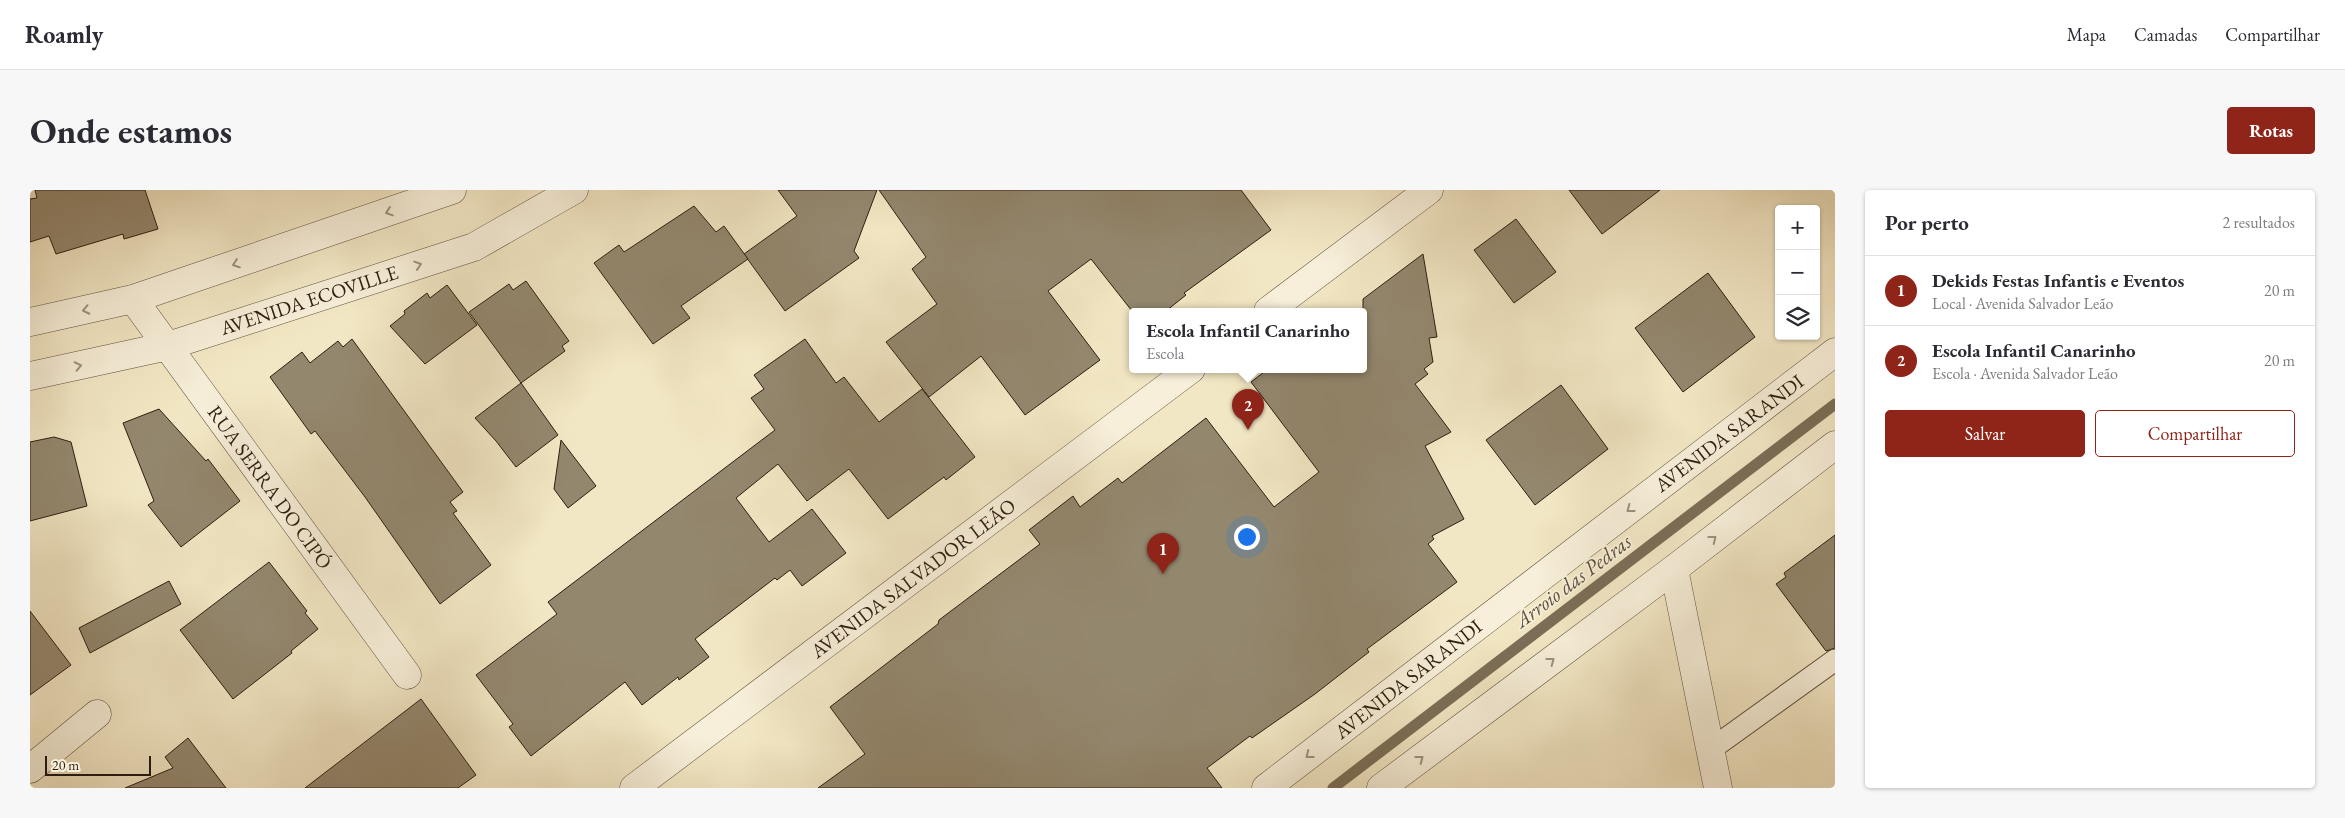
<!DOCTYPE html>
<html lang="pt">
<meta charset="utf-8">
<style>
:root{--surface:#fff;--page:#f7f7f7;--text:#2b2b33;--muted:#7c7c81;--line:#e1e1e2;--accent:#8f2418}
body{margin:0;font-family:"EB Garamond",serif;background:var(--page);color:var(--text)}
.controls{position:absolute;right:15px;top:15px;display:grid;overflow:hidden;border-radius:5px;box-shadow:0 1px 4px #0004}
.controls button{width:45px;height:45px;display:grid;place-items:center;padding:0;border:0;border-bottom:1px solid var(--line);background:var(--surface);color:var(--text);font:25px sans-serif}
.scale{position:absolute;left:15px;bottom:12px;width:106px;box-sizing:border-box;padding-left:5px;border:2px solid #2d1e10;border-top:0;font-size:14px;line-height:18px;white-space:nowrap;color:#2d1e10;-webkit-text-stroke:4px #f7efd9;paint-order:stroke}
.you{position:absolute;left:1216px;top:346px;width:18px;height:18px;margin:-12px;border:4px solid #fff;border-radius:50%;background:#1a73e8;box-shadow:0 0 0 8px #1a73e833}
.badge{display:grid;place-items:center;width:32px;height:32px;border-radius:50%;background:var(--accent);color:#fff;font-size:16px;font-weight:700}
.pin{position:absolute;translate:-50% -41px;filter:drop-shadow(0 1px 2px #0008)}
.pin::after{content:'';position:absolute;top:26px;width:18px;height:15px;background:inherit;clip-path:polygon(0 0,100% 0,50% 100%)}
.popup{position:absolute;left:1099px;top:118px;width:238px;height:65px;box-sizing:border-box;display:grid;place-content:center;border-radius:5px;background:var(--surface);filter:drop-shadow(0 1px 4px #0005);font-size:16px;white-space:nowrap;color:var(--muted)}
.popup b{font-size:19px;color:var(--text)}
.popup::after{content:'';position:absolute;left:50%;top:100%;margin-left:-10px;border:10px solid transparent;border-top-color:var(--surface)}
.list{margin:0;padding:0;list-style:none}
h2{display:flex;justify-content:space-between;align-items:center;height:65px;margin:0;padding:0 20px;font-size:21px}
h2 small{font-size:16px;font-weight:400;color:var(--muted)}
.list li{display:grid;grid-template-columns:32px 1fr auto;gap:15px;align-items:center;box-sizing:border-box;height:70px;padding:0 20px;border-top:1px solid var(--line)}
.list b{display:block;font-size:19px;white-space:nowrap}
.list p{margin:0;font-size:16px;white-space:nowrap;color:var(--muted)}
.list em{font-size:16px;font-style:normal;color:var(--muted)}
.actions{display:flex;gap:10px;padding:15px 20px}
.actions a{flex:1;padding:11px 0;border:1px solid var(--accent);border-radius:5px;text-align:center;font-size:18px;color:var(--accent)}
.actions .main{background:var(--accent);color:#fff}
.icon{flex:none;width:28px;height:28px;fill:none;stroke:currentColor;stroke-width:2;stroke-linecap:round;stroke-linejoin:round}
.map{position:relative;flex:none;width:1805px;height:598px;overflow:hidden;border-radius:5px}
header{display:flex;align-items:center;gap:30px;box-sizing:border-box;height:70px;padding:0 25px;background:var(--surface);border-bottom:1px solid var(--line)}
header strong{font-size:24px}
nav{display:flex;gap:28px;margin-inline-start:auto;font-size:18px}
.intro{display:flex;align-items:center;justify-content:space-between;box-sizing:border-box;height:120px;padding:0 30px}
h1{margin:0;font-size:35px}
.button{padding:12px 22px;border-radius:5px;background:var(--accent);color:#fff;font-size:18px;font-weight:700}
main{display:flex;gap:30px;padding:0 30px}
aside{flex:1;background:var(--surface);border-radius:5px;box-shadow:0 1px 4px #0004}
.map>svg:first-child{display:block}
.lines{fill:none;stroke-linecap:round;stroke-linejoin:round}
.stream{stroke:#7b6e57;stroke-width:11}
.building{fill:#93876e;stroke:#2d1e10}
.service-casing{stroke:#5e503d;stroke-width:23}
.minor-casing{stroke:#5e503d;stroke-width:29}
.tertiary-casing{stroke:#5e503d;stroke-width:29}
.service{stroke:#f7efd9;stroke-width:21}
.minor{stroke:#f7efd9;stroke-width:28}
.tertiary{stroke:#f7efd9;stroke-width:28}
.oneway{stroke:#9c917f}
.labels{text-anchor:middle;stroke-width:4;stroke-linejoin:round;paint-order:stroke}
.street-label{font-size:20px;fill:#2d1e10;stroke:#f7efd9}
.water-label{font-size:21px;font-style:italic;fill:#5a4d3a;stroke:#f7efd9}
</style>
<header>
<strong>Roamly</strong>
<nav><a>Mapa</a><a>Camadas</a><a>Compartilhar</a></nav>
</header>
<div class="intro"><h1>Onde estamos</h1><a class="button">Rotas</a></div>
<main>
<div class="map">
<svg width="1805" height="598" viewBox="0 0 1805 598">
<rect width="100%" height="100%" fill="#f2e7c4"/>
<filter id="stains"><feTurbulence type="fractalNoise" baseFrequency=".004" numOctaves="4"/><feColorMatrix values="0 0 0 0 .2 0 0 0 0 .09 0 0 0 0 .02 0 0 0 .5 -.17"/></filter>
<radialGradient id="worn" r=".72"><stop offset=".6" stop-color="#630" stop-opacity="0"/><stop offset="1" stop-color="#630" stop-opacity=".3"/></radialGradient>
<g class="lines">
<path class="stream" d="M 1303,598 L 1805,214"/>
</g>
<g class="building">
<path d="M 5,0 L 115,0 L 128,39 L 94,49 L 93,44 L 26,64 L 19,46 L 0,52 L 0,9 L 7,8 Z"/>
<path d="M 748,0 L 847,0 L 824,61 L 829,68 L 755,121 L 714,64 L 767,26 Z"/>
<path d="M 849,0 L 1211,0 L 1241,40 L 1154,103 L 1156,105 L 1136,121 L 1102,121 L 1061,69 L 1018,101 L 1070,170 L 995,225 L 951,166 L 899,207 L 856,152 L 907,114 L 882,79 L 896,67 Z"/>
<path d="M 1539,0 L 1630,0 L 1572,44 Z"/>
<path d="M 664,16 L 686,42 L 694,36 L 718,69 L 651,116 L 660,128 L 623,154 L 564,73 L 589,55 L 594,62 Z"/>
<path d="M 1486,29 L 1526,82 L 1484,113 L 1444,60 Z"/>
<path d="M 1393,64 L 1407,147 L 1399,148 L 1403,172 L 1394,179 L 1398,184 L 1385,194 L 1421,242 L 1395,256 L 1434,329 L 1402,346 L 1404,349 L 1398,354 L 1427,392 L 1337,459 L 1339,462 L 1285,504 L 1222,548 L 1220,546 L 1177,578 L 1192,598 L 788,598 L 835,564 L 800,517 L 908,434 L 909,430 L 1010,354 L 999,340 L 1043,306 L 1050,317 L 1088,288 L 1092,293 L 1176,228 L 1244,317 L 1289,282 L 1221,192 L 1238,179 L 1333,179 L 1333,109 Z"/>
<path d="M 1678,83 L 1725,147 L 1653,202 L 1605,138 Z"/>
<path d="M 496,91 L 539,151 L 532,156 L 535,161 L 491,193 L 528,245 L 486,277 L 466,251 L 445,228 L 491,193 L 439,122 L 479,94 L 483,100 Z"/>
<path d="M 417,95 L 447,135 L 395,174 L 360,136 L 375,124 L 374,121 L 397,103 L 400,108 Z"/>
<path d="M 322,149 L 433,302 L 420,312 L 427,321 L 423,323 L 461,375 L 410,414 L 335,307 L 285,241 L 281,244 L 240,187 L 272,162 L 280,173 L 308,151 L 313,157 Z"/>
<path d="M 775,149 L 806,193 L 814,187 L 849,232 L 892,199 L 945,267 L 916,290 L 914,287 L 858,329 L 819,279 L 777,311 L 748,274 L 706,308 L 739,352 L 782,319 L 816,363 L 772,396 L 760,380 L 747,390 L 745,388 L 665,449 L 679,467 L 649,490 L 648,487 L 612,515 L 595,492 L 501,566 L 479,537 L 483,534 L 446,485 L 527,424 L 518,412 L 745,240 L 721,208 L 734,199 L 724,185 Z"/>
<path d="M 1531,195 L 1578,259 L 1505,315 L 1456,250 Z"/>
<path d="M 129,219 L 176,271 L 178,269 L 210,311 L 151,357 L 118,315 L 124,311 L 93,233 Z"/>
<path d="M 24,247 L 41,252 L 57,316 L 0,331 L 0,252 Z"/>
<path d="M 531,250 L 566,296 L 538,318 L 524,299 Z"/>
<path d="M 1805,345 L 1805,458 L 1796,461 L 1746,394 L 1756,387 L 1754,383 Z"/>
<path d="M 239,372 L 277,421 L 275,423 L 288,439 L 261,461 L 262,463 L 203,509 L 150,440 Z"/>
<path d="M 139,391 L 151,414 L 60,463 L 49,438 Z"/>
<path d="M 0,421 L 41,475 L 0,505 Z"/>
<path d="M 391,509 L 446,585 L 428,598 L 275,598 Z"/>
<path d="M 158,548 L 196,598 L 95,598 L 143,578 L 135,567 Z"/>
</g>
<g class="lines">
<g class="service-casing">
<path id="service" d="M 1680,560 L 1805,470"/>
</g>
<g class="minor-casing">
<g id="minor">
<path d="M 103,109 L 377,485"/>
<path d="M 1238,121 L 1399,0"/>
<path d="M 1644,379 L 1688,598"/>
<path d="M 0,579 L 67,524"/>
<path d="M 604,598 L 1161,179"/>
</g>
</g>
<g class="tertiary-casing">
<g id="tertiary">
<path d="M 0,132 L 103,109 L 422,0"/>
<path d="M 0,186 L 138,156 L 444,57 L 544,0"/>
<path d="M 1236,598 L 1805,162"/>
<path d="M 1351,598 L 1644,379 L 1805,255"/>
</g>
</g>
<use href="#service" class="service"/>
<use href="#minor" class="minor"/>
<use href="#tertiary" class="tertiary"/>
</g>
<defs><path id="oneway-chevron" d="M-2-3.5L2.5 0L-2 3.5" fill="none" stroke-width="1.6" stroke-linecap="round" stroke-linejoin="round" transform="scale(1.25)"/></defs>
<g class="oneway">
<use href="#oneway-chevron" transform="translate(359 22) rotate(161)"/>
<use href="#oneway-chevron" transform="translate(206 74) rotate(161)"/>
<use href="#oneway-chevron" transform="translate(388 75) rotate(-18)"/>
<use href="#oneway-chevron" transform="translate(56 120) rotate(168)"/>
<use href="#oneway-chevron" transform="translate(48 176) rotate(-12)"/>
<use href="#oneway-chevron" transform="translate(1600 319) rotate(143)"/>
<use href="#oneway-chevron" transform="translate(1683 349) rotate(-38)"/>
<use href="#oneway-chevron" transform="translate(1521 471) rotate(-37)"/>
<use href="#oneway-chevron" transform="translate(1279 565) rotate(142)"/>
<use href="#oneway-chevron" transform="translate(1390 569) rotate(-37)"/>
</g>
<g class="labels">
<g class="street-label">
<text transform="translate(279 110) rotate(-18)" y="7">AVENIDA ECOVILLE</text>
<text transform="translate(1699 243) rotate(-37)" y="7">AVENIDA SARANDI</text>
<text transform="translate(240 297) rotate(54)" y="7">RUA SERRA DO CIPÓ</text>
<text transform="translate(883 388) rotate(-37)" y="7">AVENIDA SALVADOR LEÃO</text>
<text transform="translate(1378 489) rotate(-38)" y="7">AVENIDA SARANDI</text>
</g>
<g class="water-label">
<text transform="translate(1543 391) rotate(-37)" y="7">Arroio das Pedras</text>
</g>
</g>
<rect width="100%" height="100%" filter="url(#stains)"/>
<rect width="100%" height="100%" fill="url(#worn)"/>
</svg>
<div class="controls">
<button>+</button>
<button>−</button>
<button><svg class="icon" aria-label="layers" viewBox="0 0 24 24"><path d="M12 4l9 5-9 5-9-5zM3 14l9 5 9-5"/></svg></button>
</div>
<div class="scale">20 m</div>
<div class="you"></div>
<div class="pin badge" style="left:1133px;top:384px">1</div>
<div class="pin badge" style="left:1218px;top:240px">2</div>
<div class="popup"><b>Escola Infantil Canarinho</b>Escola</div>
</div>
<aside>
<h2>Por perto<small>2 resultados</small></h2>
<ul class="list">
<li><span class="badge">1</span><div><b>Dekids Festas Infantis e Eventos</b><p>Local · Avenida Salvador Leão</p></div><em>20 m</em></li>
<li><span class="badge">2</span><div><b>Escola Infantil Canarinho</b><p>Escola · Avenida Salvador Leão</p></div><em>20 m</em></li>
</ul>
<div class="actions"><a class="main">Salvar</a><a>Compartilhar</a></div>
</aside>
</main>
